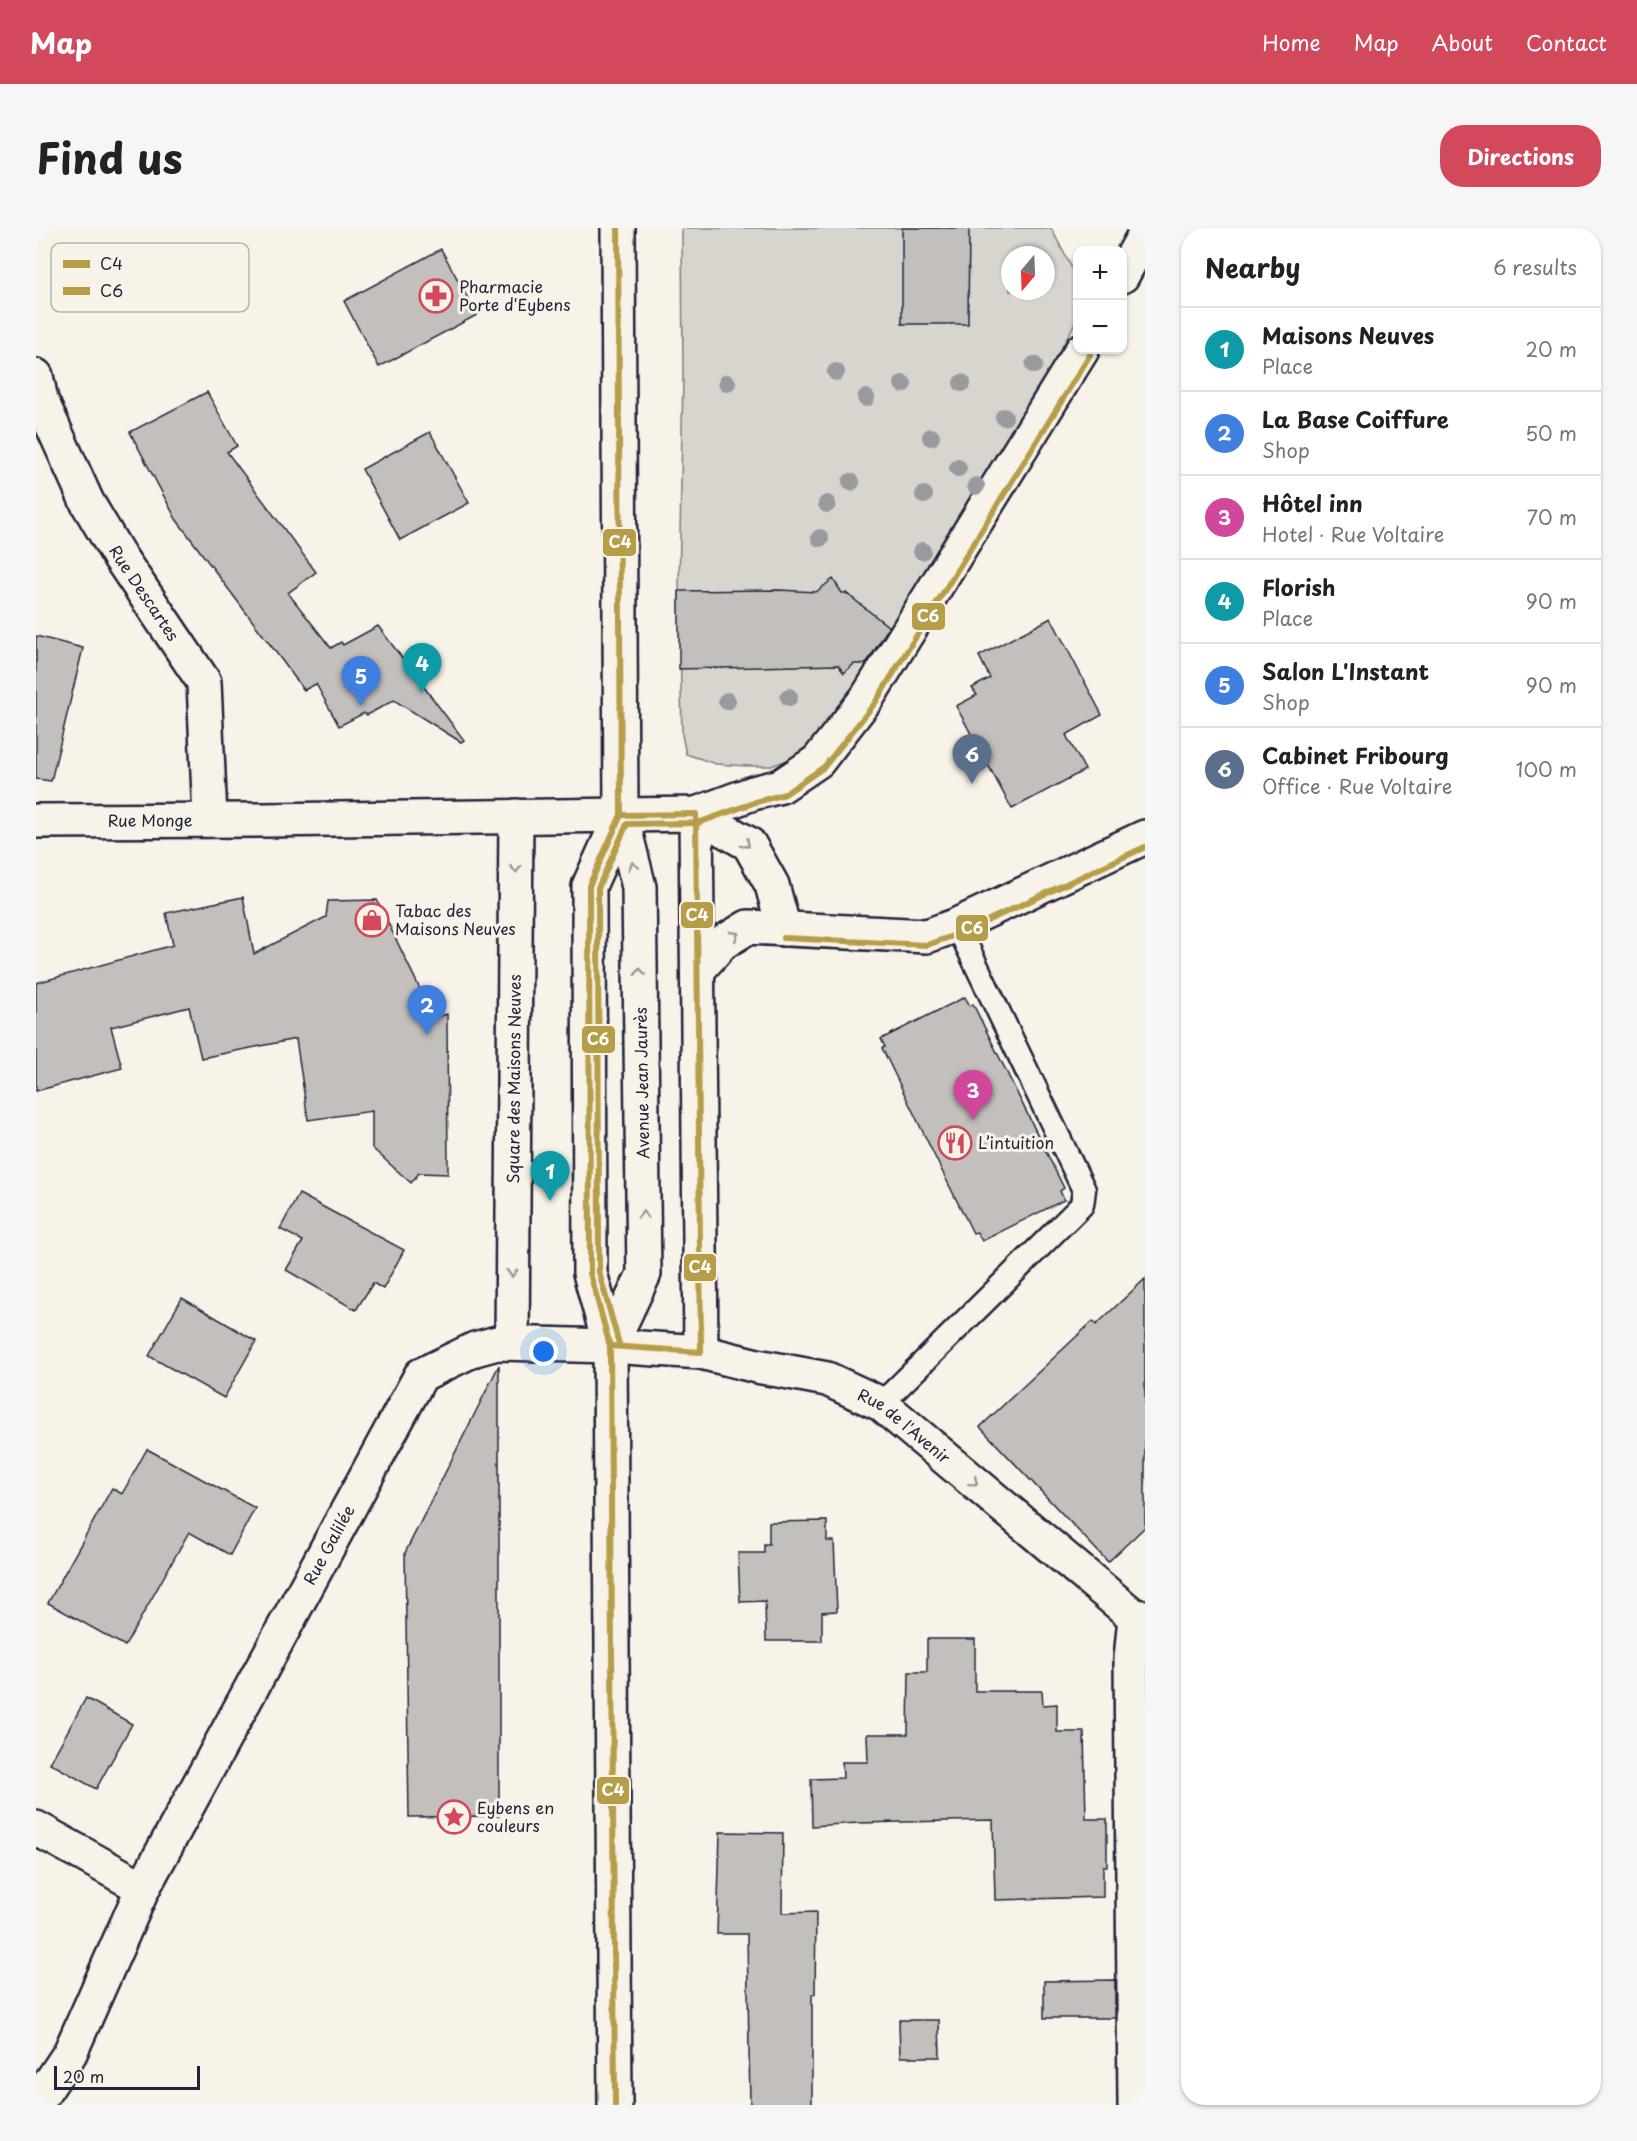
<!DOCTYPE html>
<meta charset="utf-8">
<style>
:root{--surface:#fff;--page:#f6f6f6;--text:#222;--muted:#767676;--line:#e0e0e0;--accent:#d1495b}
body{margin:0;font-family:"Playpen Sans",sans-serif;background:var(--page);color:var(--text)}
.controls{position:absolute;right:18px;top:18px;display:grid;overflow:hidden;border-radius:12px;box-shadow:0 2px 4px #0004}
.controls button{width:54px;height:54px;display:grid;place-items:center;padding:0;border:0;border-bottom:2px solid var(--line);background:var(--surface);color:var(--text);font:30px sans-serif}
.compass{position:absolute;left:965px;top:18px;width:54px;height:54px;border-radius:50%;background:var(--surface);box-shadow:0 2px 4px #0004;rotate:199deg}
.scale{position:absolute;left:18px;bottom:15px;width:146px;box-sizing:border-box;padding-left:6px;border:3px solid #22223b;border-top:0;font-size:16px;line-height:21px;white-space:nowrap;color:#22223b;-webkit-text-stroke:4px #f7f3e8;paint-order:stroke}
.you{position:absolute;left:508px;top:1124px;width:21px;height:21px;margin:-15px;border:4px solid #fff;border-radius:50%;background:#1a73e8;box-shadow:0 0 0 9px #1a73e833}
.badge{display:grid;place-items:center;width:39px;height:39px;border-radius:50%;background:var(--accent);color:#fff;font-size:20px;font-weight:700}
.pin{position:absolute;translate:-50% -50px;filter:drop-shadow(0 2px 3px #0008)}
.pin::after{content:'';position:absolute;top:32px;width:21px;height:18px;background:inherit;clip-path:polygon(0 0,100% 0,50% 100%)}
.list{margin:0;padding:0;list-style:none}
h2{display:flex;justify-content:space-between;align-items:center;height:78px;margin:0;padding:0 24px;font-size:26px}
h2 small{font-size:20px;font-weight:400;color:var(--muted)}
.list li{display:grid;grid-template-columns:39px 1fr auto;gap:18px;align-items:center;box-sizing:border-box;height:84px;padding:0 24px;border-top:2px solid var(--line)}
.list b{display:block;font-size:22px;white-space:nowrap}
.list p{margin:0;font-size:20px;white-space:nowrap;color:var(--muted)}
.list em{font-size:20px;font-style:normal;color:var(--muted)}
.map{position:relative;flex:none;width:1109px;height:1877px;overflow:hidden;border-radius:24px}
header{display:flex;align-items:center;gap:36px;box-sizing:border-box;height:84px;padding:0 30px;background:var(--accent);color:#fff}
header strong{font-size:28px}
nav{display:flex;gap:33px;margin-inline-start:auto;font-size:21px}
.intro{display:flex;align-items:center;justify-content:space-between;box-sizing:border-box;height:144px;padding:0 36px}
h1{margin:0;font-size:42px}
.button{padding:15px 27px;border-radius:24px;background:var(--accent);color:#fff;font-size:21px;font-weight:700}
main{display:flex;gap:36px;padding:0 36px}
aside{flex:1;background:var(--surface);border-radius:24px;box-shadow:0 2px 4px #0004}
.map>svg:first-child{display:block}
.green{fill:#d8d5cf;stroke:#7d7c85;stroke-width:1.5;fill-rule:evenodd}
.building{fill:#c2bfbd;stroke:#22223b;stroke-width:1.5}
.lines{fill:none;stroke-linecap:round;stroke-linejoin:round}
.lane-casing{stroke:#22223b;stroke-width:27}
.street-casing{stroke:#22223b;stroke-width:38}
.secondary-casing{stroke:#22223b;stroke-width:38}
.lane{stroke:#f7f3e8;stroke-width:22}
.street{stroke:#f7f3e8;stroke-width:33}
.secondary{stroke:#f7f3e8;stroke-width:33}
.bus-1-casing{stroke:#f7f3e8;stroke-width:10}
.bus-2-casing{stroke:#f7f3e8;stroke-width:10}
.bus-1{stroke:#b69d48;stroke-width:6}
.bus-2{stroke:#b69d48;stroke-width:6}
.tree{fill:#9b999d}
.oneway{stroke:#97959a}
.labels{text-anchor:middle;stroke-width:6;stroke-linejoin:round;paint-order:stroke}
.poi-label{font-size:16px;fill:#22223b;stroke:#f7f3e8;text-anchor:start}
.street-label{font-size:16px;fill:#22223b;stroke:#f7f3e8}
.key{fill:#f7f3e8;stroke:#b7b4b4;stroke-width:1.5}
.key-label{font-size:16px;fill:#22223b}
.line-badge{stroke:#f7f3e8;stroke-width:2}
.badge-label{font-size:16px;text-anchor:middle;font-weight:bold;fill:#fff}
</style>
<header>
<strong>Map</strong>
<nav><a>Home</a><a>Map</a><a>About</a><a>Contact</a></nav>
</header>
<div class="intro"><h1>Find us</h1><a class="button">Directions</a></div>
<main>
<div class="map">
<svg width="1109" height="1877" viewBox="0 0 1109 1877">
<rect width="100%" height="100%" fill="#f7f3e8"/>
<filter id="ink" filterUnits="userSpaceOnUse"><feTurbulence type="fractalNoise" baseFrequency=".0167" numOctaves="2"/><feDisplacementMap in="SourceGraphic" scale="12" xChannelSelector="R" yChannelSelector="G"/><feConvolveMatrix kernelMatrix="1 2 1 2 8 2 1 2 1" color-interpolation-filters="sRGB"/></filter>
<g filter="url(#ink)">
<path class="green" d="M 646,0 L 1015,0 L 1041,50 L 1041,91 L 970,225 L 845,423 L 785,506 L 757,530 L 735,538 L 712,538 L 680,536 L 650,526 L 646,507 L 643,363 L 647,146 ZM 974,27 L 1010,27 L 1010,63 L 974,63 Z"/>
<g class="building">
<path d="M 866,0 L 933,0 L 932,96 L 866,96 Z"/>
<path d="M 405,21 L 441,87 L 343,139 L 308,73 Z"/>
<path d="M 171,164 L 201,218 L 191,224 L 280,344 L 252,365 L 295,420 L 305,414 L 307,417 L 342,398 L 428,512 L 425,514 L 358,472 L 331,487 L 328,485 L 303,498 L 280,456 L 268,462 L 140,291 L 94,204 Z"/>
<path d="M 394,204 L 433,275 L 364,312 L 326,241 Z"/>
<path d="M 797,351 L 806,365 L 810,365 L 853,399 L 830,436 L 818,436 L 808,445 L 802,437 L 643,441 L 643,363 L 743,362 L 780,364 Z"/>
<path d="M 1015,390 L 1066,487 L 1030,507 L 1049,542 L 976,581 L 920,478 L 941,467 L 936,460 L 954,450 L 943,428 Z"/>
<path d="M 0,408 L 47,420 L 15,553 L 0,551 Z"/>
<path d="M 207,669 L 218,726 L 290,689 L 292,673 L 341,672 L 398,790 L 411,786 L 412,946 L 383,945 L 375,955 L 336,920 L 336,883 L 272,892 L 260,811 L 165,830 L 153,779 L 75,799 L 86,840 L 0,863 L 0,755 L 137,717 L 130,685 Z"/>
<path d="M 929,769 L 934,778 L 937,776 L 1028,960 L 1024,963 L 1028,972 L 946,1013 L 941,1004 L 937,1005 L 903,937 L 846,820 L 849,819 L 845,811 Z"/>
<path d="M 263,966 L 368,1022 L 347,1061 L 337,1055 L 320,1082 L 250,1042 L 267,1013 L 244,1001 Z"/>
<path d="M 1109,1051 L 1109,1299 L 1072,1334 L 944,1199 L 1057,1093 L 1060,1097 Z"/>
<path d="M 146,1070 L 220,1113 L 188,1170 L 113,1128 Z"/>
<path d="M 463,1137 L 463,1588 L 373,1589 L 369,1325 Z"/>
<path d="M 111,1221 L 219,1280 L 194,1327 L 153,1304 L 89,1418 L 12,1375 L 76,1260 L 86,1266 Z"/>
<path d="M 791,1293 L 791,1313 L 798,1313 L 801,1383 L 786,1384 L 786,1413 L 730,1413 L 729,1373 L 704,1374 L 702,1325 L 728,1325 L 728,1316 L 733,1316 L 733,1294 Z"/>
<path d="M 891,1411 L 939,1411 L 939,1463 L 1006,1463 L 1007,1477 L 1021,1476 L 1021,1504 L 1048,1504 L 1050,1591 L 1071,1591 L 1071,1638 L 1067,1638 L 1067,1669 L 959,1672 L 957,1592 L 823,1595 L 776,1598 L 775,1551 L 807,1550 L 806,1534 L 832,1534 L 831,1506 L 872,1506 L 873,1444 L 891,1444 Z"/>
<path d="M 50,1470 L 96,1496 L 60,1561 L 14,1535 Z"/>
<path d="M 684,1604 L 747,1605 L 746,1685 L 780,1684 L 779,1766 L 776,1766 L 776,1877 L 714,1877 L 711,1706 L 681,1706 Z"/>
<path d="M 1079,1752 L 1079,1790 L 1008,1790 L 1008,1753 Z"/>
<path d="M 863,1792 L 903,1792 L 904,1829 L 864,1829 Z"/>
</g>
<g class="lines">
<g class="lane-casing">
<path id="lane" d="M 845,1176 L 1046,977 L 1048,962 L 921,697"/>
</g>
<g class="street-casing">
<g id="street">
<path d="M 1086,48 L 1109,6"/>
<path id="s1" d="M 0,148 L 5,172 L 51,274 L 83,328 L 168,454 L 174,591"/>
<path d="M 660,586 L 665,1124"/>
<path d="M 660,586 L 713,616 L 736,657 L 748,701"/>
<path id="s2" d="M 0,593 L 228,592 L 660,586 L 717,565 L 745,558 L 782,533 L 831,470 L 1046,122"/>
<path d="M 662,742 L 686,715 L 712,699 L 891,708 L 921,697 L 1109,609"/>
<path id="s3" d="M 476,1115 L 480,588"/>
<path d="M 0,1600 L 107,1660"/>
<path id="s4" d="M 0,1876 L 34,1825 L 107,1660 L 385,1147 L 439,1121 L 461,1115 L 574,1118 L 665,1124 L 721,1138 L 791,1151 L 845,1176 L 1099,1389 L 1109,1389"/>
<path d="M 1099,1877 L 1095,1431 L 1099,1389"/>
</g>
</g>
<g class="secondary-casing">
<g id="secondary">
<path d="M 574,1118 L 608,1046 L 603,659 L 585,587 L 582,0"/>
<path d="M 579,1877 L 574,1118 L 554,1045 L 553,658 L 585,587"/>
</g>
</g>
<use href="#lane" class="lane"/>
<use href="#street" class="street"/>
<use href="#secondary" class="secondary"/>
<g class="bus-1-casing">
<g id="bus-1">
<path d="M 574,1118 L 665,1124 L 660,586 L 585,587"/>
<path d="M 579,1877 L 574,1118 L 554,1045 L 553,658 L 585,587 L 582,0"/>
</g>
</g>
<g class="bus-2-casing">
<g id="bus-2">
<path d="M 748,710 L 891,717 L 925,705 L 1109,619"/>
<path d="M 583,1116 L 563,1044 L 562,660 L 591,596 L 662,595 L 720,574 L 749,566 L 788,539 L 839,475 L 1054,127"/>
</g>
</g>
<use href="#bus-1" class="bus-1"/>
<use href="#bus-2" class="bus-2"/>
</g>
<g class="tree">
<circle cx="998" cy="137" r="9"/>
<circle cx="800" cy="144" r="9"/>
<circle cx="691" cy="155" r="9"/>
<circle cx="926" cy="155" r="9"/>
<circle cx="867" cy="156" r="9"/>
<circle cx="830" cy="170" r="9"/>
<circle cx="968" cy="189" r="9"/>
<circle cx="895" cy="209" r="9"/>
<circle cx="922" cy="240" r="9"/>
<circle cx="815" cy="254" r="9"/>
<circle cx="940" cy="258" r="9"/>
<circle cx="888" cy="267" r="9"/>
<circle cx="791" cy="276" r="9"/>
<circle cx="784" cy="310" r="9"/>
<circle cx="886" cy="323" r="9"/>
<circle cx="753" cy="469" r="9"/>
<circle cx="691" cy="473" r="9"/>
</g>
<defs><path id="oneway-chevron" d="M-2-3.5L2.5 0L-2 3.5" fill="none" stroke-width="1.6" stroke-linecap="round" stroke-linejoin="round" transform="scale(1.5)"/></defs>
<g class="oneway">
<use href="#oneway-chevron" transform="translate(710 616) rotate(42)"/>
<use href="#oneway-chevron" transform="translate(597 638) rotate(-104)"/>
<use href="#oneway-chevron" transform="translate(480 641) rotate(91)"/>
<use href="#oneway-chevron" transform="translate(699 707) rotate(-31)"/>
<use href="#oneway-chevron" transform="translate(604 744) rotate(-91)"/>
<use href="#oneway-chevron" transform="translate(607 987) rotate(-91)"/>
<use href="#oneway-chevron" transform="translate(476 1045) rotate(90)"/>
<use href="#oneway-chevron" transform="translate(938 1254) rotate(40)"/>
</g>
</g>
<defs>
<g id="pharmacy-ring" transform="scale(1.725)"><circle r="9.5" fill="#f7f3e8" stroke="#d1495b" stroke-width="1.5"/><path d="M-2-6h4v4h4v4h-4v4h-4v-4h-4v-4h4Z" fill="#d1495b"/></g>
<g id="shop-ring" transform="scale(1.725)"><circle r="9.5" fill="#f7f3e8" stroke="#d1495b" stroke-width="1.5"/><path d="M-5-2.5h2.3a2.7 3.5 0 0 1 5.4 0H5L5.5 6h-11ZM-1.5-2.5h3a1.5 2.3 0 0 0-3 0Z" fill="#d1495b"/></g>
<g id="restaurant-ring" transform="scale(1.725)"><circle r="9.5" fill="#f7f3e8" stroke="#d1495b" stroke-width="1.5"/><path d="M-5-6h1v4h1v-4h1v4h1v-4h1v5L-1.5 .5V6h-2V.5L-5-1ZM5-6V6H3V1.5H1.5Q1.5-4 5-6Z" fill="#d1495b"/></g>
<g id="sight-ring" transform="scale(1.725)"><circle r="9.5" fill="#f7f3e8" stroke="#d1495b" stroke-width="1.5"/><path d="M0-6L1.8-2.2L6-1.7L2.9 1.2L3.7 5.4L0 3.3L-3.7 5.4L-2.9 1.2L-6-1.7L-1.8-2.2Z" fill="#d1495b"/></g>
</defs>
<g fill-rule="evenodd">
<use href="#pharmacy-ring" x="400" y="68"/>
<use href="#shop-ring" x="336" y="692"/>
<use href="#restaurant-ring" x="919" y="915"/>
<use href="#sight-ring" x="418" y="1589"/>
</g>
<g class="labels">
<g class="poi-label">
<text x="423" y="65">Pharmacie<tspan x="423" dy="18">Porte d'Eybens</tspan></text>
<text x="359" y="689">Tabac des<tspan x="359" dy="18">Maisons Neuves</tspan></text>
<text x="942" y="921">L’intuition</text>
<text x="441" y="1586">Eybens en<tspan x="441" dy="18">couleurs</tspan></text>
</g>
<g class="street-label">
<text dy="6" stroke="none"><textPath href="#s1" startOffset="244">Rue Descartes</textPath></text>
<text dy="6" stroke="none"><textPath href="#s2" startOffset="114">Rue Monge</textPath></text>
<text dy="6" stroke="none"><textPath href="#s3" startOffset="264">Square des Maisons Neuves</textPath></text>
<text transform="translate(606 855) rotate(-91)" y="6">Avenue Jean Jaurès</text>
<text dy="6" stroke="none"><textPath href="#s4" startOffset="1332">Rue de l'Avenir</textPath></text>
<text dy="6" stroke="none"><textPath href="#s4" startOffset="632">Rue Galilée</textPath></text>
</g>
</g>
<rect x="15" y="15" width="198" height="69" rx="9" class="key"/>
<rect x="27" y="32" width="27" height="8" fill="#b69d48"/>
<rect x="27" y="59" width="27" height="8" fill="#b69d48"/>
<g class="key-label">
<text x="64" y="42">C4</text>
<text x="64" y="69">C6</text>
</g>
<g class="line-badge">
<rect x="566" y="300" width="35" height="29" rx="6" fill="#b69d48"/>
<rect x="875" y="374" width="35" height="29" rx="6" fill="#b69d48"/>
<rect x="644" y="673" width="34" height="28" rx="6" fill="#b69d48"/>
<rect x="919" y="686" width="34" height="28" rx="6" fill="#b69d48"/>
<rect x="545" y="797" width="35" height="29" rx="6" fill="#b69d48"/>
<rect x="647" y="1025" width="34" height="29" rx="6" fill="#b69d48"/>
<rect x="560" y="1548" width="34" height="29" rx="6" fill="#b69d48"/>
</g>
<g class="badge-label">
<text x="584" y="320">C4</text>
<text x="892" y="394">C6</text>
<text x="661" y="693">C4</text>
<text x="936" y="706">C6</text>
<text x="562" y="817">C6</text>
<text x="664" y="1045">C4</text>
<text x="577" y="1568">C4</text>
</g>
</svg>
<div class="controls">
<button>+</button>
<button>−</button>
</div>
<svg class="compass" viewBox="-18 -18 36 36"><path d="M0-13l5 13h-10z" fill="#e53935"/><path d="M0 13l5-13h-10z" fill="#767676"/></svg>
<div class="scale">20 m</div>
<div class="you"></div>
<div class="pin badge" style="left:514px;top:973px;background:#0f9aa8">1</div>
<div class="pin badge" style="left:391px;top:807px;background:#3f7fe0">2</div>
<div class="pin badge" style="left:937px;top:892px;background:#d1479c">3</div>
<div class="pin badge" style="left:386px;top:465px;background:#0f9aa8">4</div>
<div class="pin badge" style="left:325px;top:478px;background:#3f7fe0">5</div>
<div class="pin badge" style="left:936px;top:556px;background:#5c6f8a">6</div>
</div>
<aside>
<h2>Nearby<small>6 results</small></h2>
<ul class="list">
<li><span class="badge" style="background:#0f9aa8">1</span><div><b>Maisons Neuves</b><p>Place</p></div><em>20 m</em></li>
<li><span class="badge" style="background:#3f7fe0">2</span><div><b>La Base Coiffure</b><p>Shop</p></div><em>50 m</em></li>
<li><span class="badge" style="background:#d1479c">3</span><div><b>Hôtel inn</b><p>Hotel · Rue Voltaire</p></div><em>70 m</em></li>
<li><span class="badge" style="background:#0f9aa8">4</span><div><b>Florish</b><p>Place</p></div><em>90 m</em></li>
<li><span class="badge" style="background:#3f7fe0">5</span><div><b>Salon L'Instant</b><p>Shop</p></div><em>90 m</em></li>
<li><span class="badge" style="background:#5c6f8a">6</span><div><b>Cabinet Fribourg</b><p>Office · Rue Voltaire</p></div><em>100 m</em></li>
</ul>
</aside>
</main>
